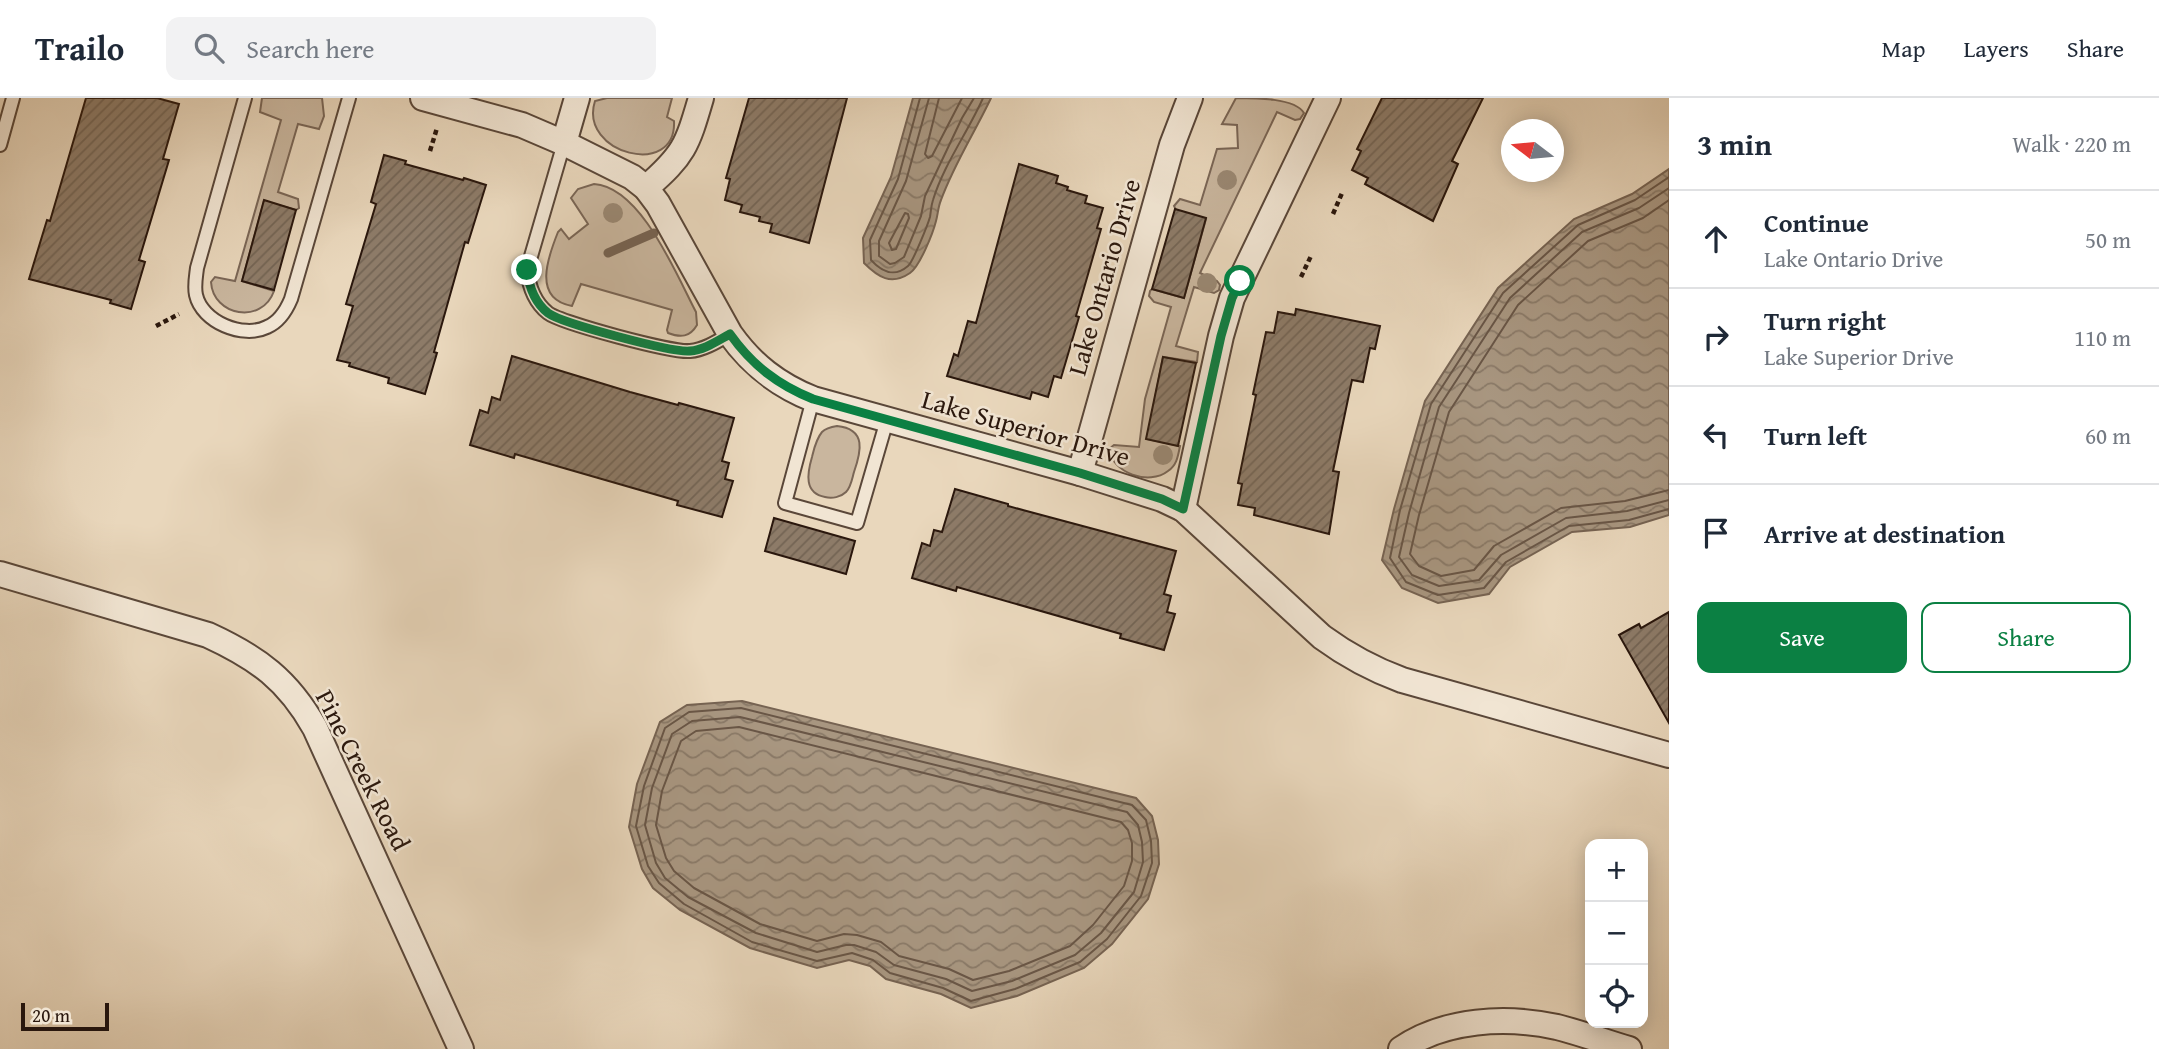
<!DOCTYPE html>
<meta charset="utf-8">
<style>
:root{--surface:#fff;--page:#f2f2f3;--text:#1f2937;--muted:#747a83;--line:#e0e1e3;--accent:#0b8043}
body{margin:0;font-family:"Gentium Book Plus",serif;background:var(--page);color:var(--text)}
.controls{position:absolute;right:21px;bottom:21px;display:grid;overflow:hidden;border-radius:14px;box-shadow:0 4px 18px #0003}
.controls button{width:63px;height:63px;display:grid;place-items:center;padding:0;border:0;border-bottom:2px solid var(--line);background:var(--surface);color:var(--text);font:35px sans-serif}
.compass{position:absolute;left:1501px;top:21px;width:63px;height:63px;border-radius:50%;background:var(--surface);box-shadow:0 4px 18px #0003;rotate:286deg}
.scale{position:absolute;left:21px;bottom:18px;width:88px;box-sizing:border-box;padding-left:7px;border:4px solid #2a170d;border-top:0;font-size:19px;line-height:24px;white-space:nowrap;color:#2a170d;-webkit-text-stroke:5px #f1e5d3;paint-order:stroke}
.stop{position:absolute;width:21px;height:21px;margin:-16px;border:5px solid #0b8043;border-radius:50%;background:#fff}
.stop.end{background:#0b8043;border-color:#fff;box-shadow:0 2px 7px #0008}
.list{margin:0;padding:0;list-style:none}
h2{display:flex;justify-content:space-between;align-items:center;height:91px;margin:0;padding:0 28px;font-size:30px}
h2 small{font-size:23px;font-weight:400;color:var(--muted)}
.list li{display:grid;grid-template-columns:46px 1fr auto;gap:21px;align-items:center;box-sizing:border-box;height:98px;padding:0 28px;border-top:2px solid var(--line)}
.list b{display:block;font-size:26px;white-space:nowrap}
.list p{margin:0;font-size:23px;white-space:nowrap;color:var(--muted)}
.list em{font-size:23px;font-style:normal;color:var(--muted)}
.actions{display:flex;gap:14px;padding:21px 28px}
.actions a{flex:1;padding:16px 0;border:2px solid var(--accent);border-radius:14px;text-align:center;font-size:24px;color:var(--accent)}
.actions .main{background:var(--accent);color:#fff}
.icon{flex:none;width:38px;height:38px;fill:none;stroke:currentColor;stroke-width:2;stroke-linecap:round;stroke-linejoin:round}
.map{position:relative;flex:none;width:1669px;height:951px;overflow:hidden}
header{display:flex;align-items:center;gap:42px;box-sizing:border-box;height:98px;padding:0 35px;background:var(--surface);border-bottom:2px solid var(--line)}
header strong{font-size:33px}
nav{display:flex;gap:38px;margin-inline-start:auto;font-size:24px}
.search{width:490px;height:63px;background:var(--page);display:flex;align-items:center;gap:18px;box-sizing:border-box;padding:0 24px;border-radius:14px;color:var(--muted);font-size:26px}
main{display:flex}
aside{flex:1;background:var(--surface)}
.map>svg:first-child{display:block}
.green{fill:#c9b69e;stroke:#7a6656;stroke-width:2}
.water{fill:url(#water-waves);stroke:#766352;stroke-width:2}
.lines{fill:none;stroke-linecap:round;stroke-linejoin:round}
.shore{stroke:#695646;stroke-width:2}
.stream{stroke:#766352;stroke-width:9}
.building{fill:url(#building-hatch);stroke:#2a170d;stroke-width:2}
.lane-casing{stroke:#5a4739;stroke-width:16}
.street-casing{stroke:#5a4739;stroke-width:28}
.path{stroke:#2a170d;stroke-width:4.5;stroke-dasharray:5 3.5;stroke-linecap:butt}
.lane{stroke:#f1e5d3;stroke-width:12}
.street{stroke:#f1e5d3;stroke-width:24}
.tree{fill:#9a8873}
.route{stroke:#0b8043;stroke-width:9}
.labels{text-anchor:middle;stroke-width:5;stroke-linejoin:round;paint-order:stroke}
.street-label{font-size:26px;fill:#2a170d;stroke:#f1e5d3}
</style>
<header>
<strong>Trailo</strong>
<div class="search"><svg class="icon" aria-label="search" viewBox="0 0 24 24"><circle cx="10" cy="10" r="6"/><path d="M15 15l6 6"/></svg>Search here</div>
<nav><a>Map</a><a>Layers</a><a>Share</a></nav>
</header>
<main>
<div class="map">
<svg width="1669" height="951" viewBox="0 0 1669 951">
<defs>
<pattern id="water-waves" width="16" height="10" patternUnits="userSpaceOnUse" patternTransform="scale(1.75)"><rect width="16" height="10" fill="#a89680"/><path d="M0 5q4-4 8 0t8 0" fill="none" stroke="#897967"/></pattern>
<pattern id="building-hatch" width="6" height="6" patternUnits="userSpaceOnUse" patternTransform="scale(1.75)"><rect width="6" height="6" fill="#8d7b68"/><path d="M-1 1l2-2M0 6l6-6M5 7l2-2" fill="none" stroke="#736454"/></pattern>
</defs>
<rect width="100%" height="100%" fill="#e9d7bc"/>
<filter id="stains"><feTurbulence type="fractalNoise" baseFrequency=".00286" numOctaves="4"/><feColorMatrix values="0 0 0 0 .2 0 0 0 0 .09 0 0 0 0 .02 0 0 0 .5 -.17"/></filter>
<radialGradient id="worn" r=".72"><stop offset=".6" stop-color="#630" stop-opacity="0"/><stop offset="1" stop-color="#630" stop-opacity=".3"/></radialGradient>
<g class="green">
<path d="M 262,0 L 322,0 L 324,18 L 319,31 L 298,26 L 278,94 L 298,101 L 299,110 L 296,112 L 264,103 L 242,183 L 274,193 C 262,227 213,218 211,184 L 215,179 L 235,183 L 281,22 L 260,14 Z"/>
<path d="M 607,0 L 672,0 L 667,19 L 674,23 C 677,81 578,56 595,3 Z"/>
<path d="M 1236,0 C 1256,0 1295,0 1304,15 L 1300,21 L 1295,22 L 1277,14 L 1200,175 L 1217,183 L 1220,187 L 1219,192 L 1214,195 L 1194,189 L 1176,248 L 1198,254 L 1197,264 L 1163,259 L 1147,341 L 1180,348 C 1178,358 1177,367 1168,373 C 1149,388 1112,375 1109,351 L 1114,347 L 1139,349 L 1145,301 L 1171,209 L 1154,204 L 1149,198 L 1150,193 L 1152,191 L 1184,200 L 1206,121 L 1176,112 L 1174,108 L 1180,101 L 1200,107 L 1217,51 L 1238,50 L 1237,27 L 1222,26 Z"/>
<path d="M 594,86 C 641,89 676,176 696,214 L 697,227 C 690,239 681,240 668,235 L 667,232 L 672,212 L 581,186 L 572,208 C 532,201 548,159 558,134 L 561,131 L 569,141 L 588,126 L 571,100 L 578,91 Z"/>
<path d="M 837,328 C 867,331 861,354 854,374 C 852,381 851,389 846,394 C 841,399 832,401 825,399 C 804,395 807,376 812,359 C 814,351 816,341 822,334 C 826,330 831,329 837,328 Z"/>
</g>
<g class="water">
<path d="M 913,0 L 991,0 C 975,34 954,66 941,102 C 938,109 938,116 936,123 C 933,135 920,168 910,175 C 891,188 878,179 864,165 L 863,140 L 891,79 Z"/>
<path d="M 1669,71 L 1669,417 L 1630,429 L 1572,434 L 1510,469 L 1489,496 L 1438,505 L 1402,490 L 1382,462 L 1394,411 L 1425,303 L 1498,190 L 1574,121 L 1632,96 Z"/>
<path d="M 742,603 L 1136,700 L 1152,718 L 1158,742 L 1159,766 L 1148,801 L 1112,846 L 1084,870 L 1017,898 L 971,910 L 941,896 L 886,881 L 870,868 L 849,862 L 817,870 L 750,850 L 680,812 L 653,790 L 642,771 L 629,729 L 637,686 L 660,624 L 687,607 Z"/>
</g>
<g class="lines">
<g class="shore">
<path d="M 920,0 L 898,81 L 870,142 L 871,162 C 882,174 894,180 908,168 C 913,164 928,126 930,119 C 931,113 931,108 933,102 C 944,66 968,34 983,0"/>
<path d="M 929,0 L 906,83 L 879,143 L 879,158 L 890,166 L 895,165 L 904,159 L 921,118 L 925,98 L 962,20 L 974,0"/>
<path d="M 939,0 L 925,56 L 928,60 L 932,58 L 962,0"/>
<path d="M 1669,79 L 1635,102 L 1578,127 L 1503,195 L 1431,306 L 1400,412 L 1390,460 L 1406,484 L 1438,497 L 1484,490 L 1506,464 L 1569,428 L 1629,422 L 1669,411"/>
<path d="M 1669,90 L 1639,110 L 1582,134 L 1510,200 L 1439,309 L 1409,415 L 1399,459 L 1412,477 L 1439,488 L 1479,482 L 1501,457 L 1566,420 L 1627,413 L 1669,402"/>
<path d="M 1669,102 L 1643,120 L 1588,143 L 1518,207 L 1449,314 L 1419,417 L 1410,456 L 1419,468 L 1441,478 L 1474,472 L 1494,448 L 1561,410 L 1625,403 L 1669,392"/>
<path d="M 905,115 L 908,116 L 909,120 L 896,151 L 892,152 L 889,145 Z"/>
<path d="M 741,610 L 1132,707 L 1146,722 L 1151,743 L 1152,765 L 1141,798 L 1107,841 L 1080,864 L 1015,891 L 971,903 L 943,890 L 890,875 L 873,862 L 852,855 L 817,863 L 752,844 L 684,806 L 659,785 L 648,768 L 636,728 L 644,688 L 665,630 L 689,614 Z"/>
<path d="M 740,619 L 1127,714 L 1138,727 L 1142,744 L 1143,764 L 1134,794 L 1101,835 L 1075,857 L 1012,883 L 972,893 L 946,881 L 894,867 L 876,854 L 854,847 L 846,847 L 817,854 L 756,835 L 688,799 L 665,780 L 656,765 L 645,727 L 652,690 L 672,636 L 692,623 Z"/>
<path d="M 739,629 L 1121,724 L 1128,732 L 1132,745 L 1132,763 L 1124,788 L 1093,827 L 1070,848 L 1009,873 L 973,882 L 949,871 L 899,858 L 881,844 L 857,837 L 844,836 L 817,843 L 760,826 L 694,790 L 674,773 L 666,760 L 656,727 L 662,693 L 681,643 L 696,633 Z"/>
</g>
<path class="stream" d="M 608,155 L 654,135"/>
</g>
<g class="building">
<path d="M 86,0 L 157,0 L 179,6 L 163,61 L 169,62 L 139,162 L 145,164 L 131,211 L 110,205 L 111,202 L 29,181 L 47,122 L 50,123 Z"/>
<path d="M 749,0 L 847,0 L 809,145 L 770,134 L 772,126 L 759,123 L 760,119 L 740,114 L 742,107 L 725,102 L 730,81 L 726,80 Z"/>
<path d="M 1382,0 L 1483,0 L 1452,63 L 1458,66 L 1433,123 L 1365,86 L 1368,80 L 1352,72 L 1361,53 L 1357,51 Z"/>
<path d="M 384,57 L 406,63 L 405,66 L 463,82 L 464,80 L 486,87 L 468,145 L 465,144 L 434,254 L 437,255 L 425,296 L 388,285 L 389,280 L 349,268 L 350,265 L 337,262 L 353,208 L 346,206 L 376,106 L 371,104 Z"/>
<path d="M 1019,66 L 1058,78 L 1056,85 L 1068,89 L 1067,92 L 1087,98 L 1085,105 L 1103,110 L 1097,130 L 1101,131 L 1076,218 L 1079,219 L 1061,280 L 1054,278 L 1048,299 L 1032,294 L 1030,301 L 947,278 L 954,256 L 958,258 L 968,223 L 976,225 Z"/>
<path d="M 264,102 L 296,112 L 274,192 L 242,183 Z"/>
<path d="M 1175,111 L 1206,120 L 1184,200 L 1152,191 Z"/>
<path d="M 1296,211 L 1380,228 L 1375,251 L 1370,250 L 1363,284 L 1352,282 L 1333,373 L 1339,374 L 1329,436 L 1254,417 L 1255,410 L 1238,407 L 1242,386 L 1238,385 L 1256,297 L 1253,296 L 1266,234 L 1274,235 L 1278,214 L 1295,217 Z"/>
<path d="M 512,258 L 630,294 L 678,307 L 679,305 L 734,320 L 722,363 L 729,365 L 725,381 L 733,383 L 722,419 L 677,407 L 678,403 L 515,356 L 514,360 L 470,347 L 480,312 L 488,315 L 492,299 L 500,302 Z"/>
<path d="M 1163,259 L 1196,265 L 1178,348 L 1146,341 Z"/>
<path d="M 955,391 L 1008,406 L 1008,408 L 1176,453 L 1164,496 L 1171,498 L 1167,514 L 1175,516 L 1164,552 L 1120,540 L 1121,536 L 957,489 L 956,493 L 912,480 L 922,445 L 930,448 L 934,432 L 942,434 Z"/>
<path d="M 774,420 L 855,443 L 846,476 L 765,453 Z"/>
<path d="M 1669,514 L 1669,625 L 1619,537 L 1639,526 L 1641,530 Z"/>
</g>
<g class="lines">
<g class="lane-casing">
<g id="lane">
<path d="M 245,0 L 197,170 C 196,179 194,188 196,197 C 202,224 243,241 267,229 C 279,224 286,213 291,201 L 349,0"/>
<path d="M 564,45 L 527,172 C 529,189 534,204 548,215 C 561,225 673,255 690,253 C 704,252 718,243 730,236"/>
<path d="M 0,47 L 13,0"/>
<path d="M 813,301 L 785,405 L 857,425 L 887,322"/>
</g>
</g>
<g class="street-casing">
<g id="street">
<path d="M 423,0 L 522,27 L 564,45 L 632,79 L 646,90 L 658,106 L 730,236 C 752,267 778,287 813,301 L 1080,375 L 1162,401 L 1183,411 L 1322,539 C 1348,558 1372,571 1402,582 L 1669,657"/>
<path d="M 564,45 L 577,0"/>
<path d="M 646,90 C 684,57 687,48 701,0"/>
<path d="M 1080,375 L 1172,47 L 1190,0"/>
<path d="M 1183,411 L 1221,238 L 1232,200 L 1328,0"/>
<path d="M 0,476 L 208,537 C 258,560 288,582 315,630 L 461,951"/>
<path d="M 1401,951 C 1445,921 1506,918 1557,929 C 1581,935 1605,944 1629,951"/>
</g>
</g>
<g class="path">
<path d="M 430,53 L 437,30"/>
<path d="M 1333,116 L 1342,95"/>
<path d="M 1301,179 L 1311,158"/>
<path d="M 156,228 L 179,216"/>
</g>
<use href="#lane" class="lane"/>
<use href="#street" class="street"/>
</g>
<g class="tree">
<circle cx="1227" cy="82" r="10"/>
<circle cx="613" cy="115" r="10"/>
<circle cx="1207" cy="185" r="10"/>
<circle cx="1163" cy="357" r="10"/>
</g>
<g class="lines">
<path class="route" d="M 527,172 C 529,189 534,204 548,215 C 561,225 673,255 690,253 C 704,252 717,243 730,236 C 752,267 778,287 813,301 L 1080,375 L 1162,401 L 1183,411 L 1221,238 L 1232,200 L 1240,183"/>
</g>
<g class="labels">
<g class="street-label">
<text transform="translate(1104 179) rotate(-74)" y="9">Lake Ontario Drive</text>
<text transform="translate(1026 330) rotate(16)" y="9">Lake Superior Drive</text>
<text transform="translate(363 672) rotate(63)" y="9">Pine Creek Road</text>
</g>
</g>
<rect width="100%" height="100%" filter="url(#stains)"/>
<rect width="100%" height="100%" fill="url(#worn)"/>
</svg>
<div class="controls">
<button>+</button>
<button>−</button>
<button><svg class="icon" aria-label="locate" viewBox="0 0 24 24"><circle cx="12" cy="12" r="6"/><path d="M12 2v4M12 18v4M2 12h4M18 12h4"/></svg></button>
</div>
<svg class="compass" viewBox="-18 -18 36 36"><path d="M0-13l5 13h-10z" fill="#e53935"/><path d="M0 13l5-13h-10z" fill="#747a83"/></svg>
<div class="scale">20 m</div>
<div class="stop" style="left:1240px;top:183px"></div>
<div class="stop end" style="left:527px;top:172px"></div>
</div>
<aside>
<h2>3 min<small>Walk · 220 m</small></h2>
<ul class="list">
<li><svg class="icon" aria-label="ahead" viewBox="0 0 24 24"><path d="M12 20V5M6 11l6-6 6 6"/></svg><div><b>Continue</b><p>Lake Ontario Drive</p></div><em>50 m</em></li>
<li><svg class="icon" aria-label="right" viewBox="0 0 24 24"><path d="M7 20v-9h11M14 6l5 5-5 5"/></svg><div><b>Turn right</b><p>Lake Superior Drive</p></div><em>110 m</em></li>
<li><svg class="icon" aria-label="left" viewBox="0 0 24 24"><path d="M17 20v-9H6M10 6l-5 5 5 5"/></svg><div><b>Turn left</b></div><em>60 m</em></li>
<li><svg class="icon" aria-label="arrive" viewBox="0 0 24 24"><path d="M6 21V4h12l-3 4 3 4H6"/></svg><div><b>Arrive at destination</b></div></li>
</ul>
<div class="actions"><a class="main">Save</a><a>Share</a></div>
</aside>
</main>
